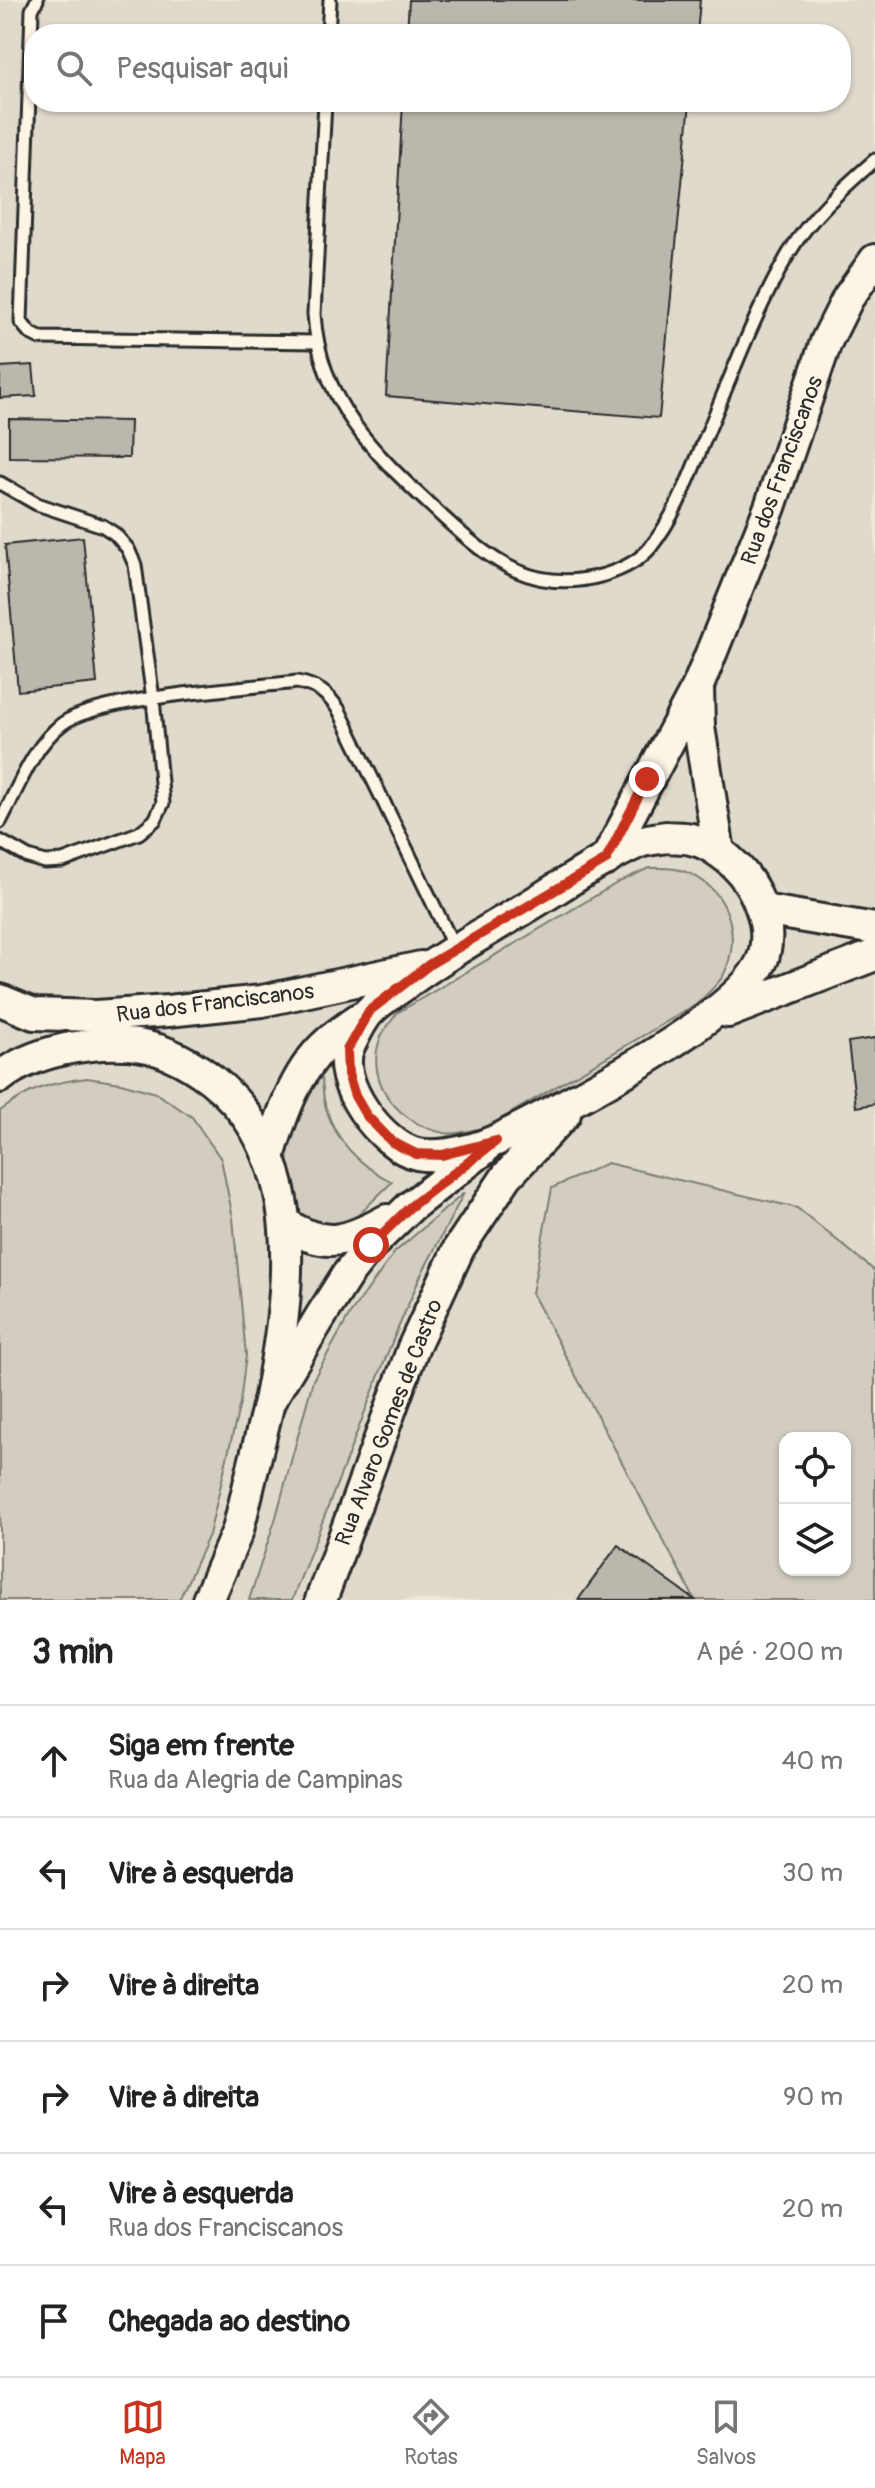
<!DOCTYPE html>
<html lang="pt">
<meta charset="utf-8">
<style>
:root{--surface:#fff;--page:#f2f2f2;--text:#222;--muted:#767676;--line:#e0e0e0;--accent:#c8321e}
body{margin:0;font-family:Pangolin,sans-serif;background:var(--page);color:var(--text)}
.controls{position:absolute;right:24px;bottom:24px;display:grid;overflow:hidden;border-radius:16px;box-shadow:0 2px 6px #0004}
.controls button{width:72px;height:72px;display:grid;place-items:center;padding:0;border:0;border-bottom:2px solid var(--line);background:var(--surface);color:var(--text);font:40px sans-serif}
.stop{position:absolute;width:24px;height:24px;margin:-18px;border:6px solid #c8321e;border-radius:50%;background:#fff}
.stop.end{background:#c8321e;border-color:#fff;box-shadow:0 2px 8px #0008}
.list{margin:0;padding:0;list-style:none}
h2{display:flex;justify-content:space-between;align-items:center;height:104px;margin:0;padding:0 32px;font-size:34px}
h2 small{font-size:26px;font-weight:400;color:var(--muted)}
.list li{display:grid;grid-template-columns:52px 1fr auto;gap:24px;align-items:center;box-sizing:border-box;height:112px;padding:0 32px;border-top:2px solid var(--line)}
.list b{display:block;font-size:30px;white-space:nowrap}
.list p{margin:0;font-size:26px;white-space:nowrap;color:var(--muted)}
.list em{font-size:26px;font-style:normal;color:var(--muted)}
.icon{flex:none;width:44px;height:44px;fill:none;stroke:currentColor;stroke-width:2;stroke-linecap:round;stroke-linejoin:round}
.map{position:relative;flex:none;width:875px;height:1600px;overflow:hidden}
.search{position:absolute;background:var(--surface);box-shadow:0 2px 6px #0004;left:24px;right:24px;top:24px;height:88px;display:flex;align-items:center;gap:20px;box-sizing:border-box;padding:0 28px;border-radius:32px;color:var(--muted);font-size:30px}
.sheet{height:776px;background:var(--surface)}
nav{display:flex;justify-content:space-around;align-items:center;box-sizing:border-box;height:112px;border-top:2px solid var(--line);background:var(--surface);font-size:22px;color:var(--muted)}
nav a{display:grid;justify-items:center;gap:4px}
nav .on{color:var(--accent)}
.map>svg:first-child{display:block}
.built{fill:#e0dacc;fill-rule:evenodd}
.green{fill:#d2cdc0;stroke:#7e7c76;stroke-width:2;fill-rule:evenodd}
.building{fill:#bcb7ac;stroke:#2b2b2b;stroke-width:2}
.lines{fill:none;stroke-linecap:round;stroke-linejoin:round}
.lane-casing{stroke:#2b2b2b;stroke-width:17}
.secondary-casing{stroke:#2b2b2b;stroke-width:36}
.lane{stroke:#fcf5e5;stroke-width:11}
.secondary{stroke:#fcf5e5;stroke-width:30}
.route{stroke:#c8321e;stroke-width:10}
.labels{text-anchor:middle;stroke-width:6;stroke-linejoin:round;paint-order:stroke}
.street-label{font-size:22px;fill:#2b2b2b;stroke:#fcf5e5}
</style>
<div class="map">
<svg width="875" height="1600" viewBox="0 0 875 1600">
<rect width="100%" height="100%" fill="#efe9da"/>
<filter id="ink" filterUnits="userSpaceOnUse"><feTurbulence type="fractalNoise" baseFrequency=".0125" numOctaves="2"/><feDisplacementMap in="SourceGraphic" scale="16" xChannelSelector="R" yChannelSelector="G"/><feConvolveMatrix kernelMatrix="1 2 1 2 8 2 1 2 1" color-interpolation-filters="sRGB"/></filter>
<g filter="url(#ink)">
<path class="built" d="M 0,0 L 875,0 L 875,1600 L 0,1600 ZM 34,34 L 841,34 L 841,102 L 34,102 ZM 785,1438 L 845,1438 L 845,1570 L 785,1570 Z"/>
<g class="green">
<path d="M 649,868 C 659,868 671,867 680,870 C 727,884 744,934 723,976 C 717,986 705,995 697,1004 L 487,1127 C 474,1129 457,1136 444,1133 C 401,1125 364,1084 380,1039 C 383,1030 392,1021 397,1013 L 619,882 Z"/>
<path d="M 321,1069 C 323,1081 322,1096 326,1108 C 336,1142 361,1166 392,1182 L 348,1225 L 327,1235 L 294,1214 C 292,1204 288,1193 287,1183 C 282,1146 303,1100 321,1069 Z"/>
<path d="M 87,1078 L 121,1083 L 156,1093 L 192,1117 L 221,1159 L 233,1218 L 246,1355 L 240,1403 L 209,1535 L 179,1600 L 0,1600 L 0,1111 C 31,1088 49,1083 87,1078 Z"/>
<path d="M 607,1163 L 797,1208 L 875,1271 L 875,1600 L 695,1600 L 532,1293 L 552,1188 ZM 785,1438 L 845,1438 L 845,1570 L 785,1570 Z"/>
<path d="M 464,1193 L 420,1277 L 390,1347 L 292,1600 L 249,1600 L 276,1517 L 313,1380 L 350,1314 L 395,1252 Z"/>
</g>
<g class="building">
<path d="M 409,0 L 700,0 L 697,34 L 407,34 Z"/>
<path d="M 403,102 L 690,102 L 659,418 L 386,396 Z"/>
<path d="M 33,365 L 36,396 L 0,398 L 0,367 Z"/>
<path d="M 9,419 L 130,421 L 129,458 L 9,457 Z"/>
<path d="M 83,537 L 97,683 L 18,691 L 5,545 Z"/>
<path d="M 875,1038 L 875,1104 L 856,1107 L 848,1042 Z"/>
<path d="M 618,1545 L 695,1600 L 578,1600 Z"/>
</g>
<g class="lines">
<g class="lane-casing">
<g id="lane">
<path d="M 37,0 L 32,10 L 21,322 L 30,333 L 40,338 L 316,342"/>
<path d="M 328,34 L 330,0"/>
<path d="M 325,102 L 314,314 C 320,407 380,458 443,517 C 492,562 535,595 604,575 C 620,570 639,561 650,548 C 674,518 688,481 702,446 C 729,382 754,313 789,253 C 811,216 843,188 875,160"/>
<path d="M 0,483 L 37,504 L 103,526 L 115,534 L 128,549 L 135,565 L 153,699 L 163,803 L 155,820 L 139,833 L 63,861 L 45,862 L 28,857 L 0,841"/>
<path d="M 0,822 C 18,789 32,747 62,724 C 97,697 247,688 297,682 C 318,686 327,693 339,710 L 455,949"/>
</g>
</g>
<g class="secondary-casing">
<g id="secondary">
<path d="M 698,688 L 699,727 L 719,852"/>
<path d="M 666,837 C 674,838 683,837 691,839 C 716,844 743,869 754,891 C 764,912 770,932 764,955 C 747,1014 562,1107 505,1136 C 482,1148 444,1159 417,1154 C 382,1146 333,1082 349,1046 C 355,1035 362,1018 371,1010 C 379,1001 390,995 400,988 C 437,960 477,937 517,913 C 556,890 595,862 637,843 C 646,839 657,839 666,837 Z"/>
<path d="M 606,860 L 698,686 L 770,507 L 826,342 L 848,298 L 875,260"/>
<path d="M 763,910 L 875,929"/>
<path d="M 0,1000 L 34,1014 L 96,1016 L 168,1011 L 262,1001 L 421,967"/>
<path d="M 728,1012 L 875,955"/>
<path d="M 0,1077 C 34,1051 86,1042 128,1044 C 159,1046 186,1060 211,1079 C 310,1157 290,1293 269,1402"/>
<path d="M 269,1157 C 280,1119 295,1073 325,1045 C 335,1035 348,1027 360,1018"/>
<path d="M 286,1224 C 325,1250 348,1241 387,1220"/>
<path d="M 208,1600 L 238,1530 L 269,1402 L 321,1316 L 347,1275 L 371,1245 L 410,1207 L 483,1150"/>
<path d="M 321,1600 L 413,1348 L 459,1248 L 507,1176 L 565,1114"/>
</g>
</g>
<use href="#lane" class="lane"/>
<use href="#secondary" class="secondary"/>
</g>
</g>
<g class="lines" filter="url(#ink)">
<path class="route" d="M 371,1245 L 410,1207 L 496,1141 L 442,1155 L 416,1154 L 392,1142 L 366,1115 L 355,1096 L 348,1074 L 347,1050 L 369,1011 L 430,964 L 606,860 L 647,779"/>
</g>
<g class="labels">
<g class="street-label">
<text transform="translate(781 470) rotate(-70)" y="8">Rua dos Franciscanos</text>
<text transform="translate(215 1002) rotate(-7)" y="8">Rua dos Franciscanos</text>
<text transform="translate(388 1422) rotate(-69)" y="8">Rua Alvaro Gomes de Castro</text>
</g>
</g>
</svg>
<div class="controls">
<button><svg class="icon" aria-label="locate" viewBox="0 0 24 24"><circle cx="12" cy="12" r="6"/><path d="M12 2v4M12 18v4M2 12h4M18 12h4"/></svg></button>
<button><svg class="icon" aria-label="layers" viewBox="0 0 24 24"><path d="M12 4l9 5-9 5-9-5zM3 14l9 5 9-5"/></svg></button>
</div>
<div class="stop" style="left:371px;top:1245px"></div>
<div class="stop end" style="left:647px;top:779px"></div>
<div class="search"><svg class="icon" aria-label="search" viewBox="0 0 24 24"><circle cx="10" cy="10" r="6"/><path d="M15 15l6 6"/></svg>Pesquisar aqui</div>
</div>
<section class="sheet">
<h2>3 min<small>A pé · 200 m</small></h2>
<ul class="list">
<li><svg class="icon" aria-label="ahead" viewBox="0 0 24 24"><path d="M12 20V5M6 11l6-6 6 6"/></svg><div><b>Siga em frente</b><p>Rua da Alegria de Campinas</p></div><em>40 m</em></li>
<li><svg class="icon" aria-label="left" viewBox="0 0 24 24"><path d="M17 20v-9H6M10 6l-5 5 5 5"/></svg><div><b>Vire à esquerda</b></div><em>30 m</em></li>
<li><svg class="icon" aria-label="right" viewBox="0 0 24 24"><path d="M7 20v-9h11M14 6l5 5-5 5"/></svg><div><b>Vire à direita</b></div><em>20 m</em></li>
<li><svg class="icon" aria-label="right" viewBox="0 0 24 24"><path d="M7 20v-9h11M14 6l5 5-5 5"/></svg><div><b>Vire à direita</b></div><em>90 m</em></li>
<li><svg class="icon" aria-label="left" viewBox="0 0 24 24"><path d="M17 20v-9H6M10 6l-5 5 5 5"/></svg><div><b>Vire à esquerda</b><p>Rua dos Franciscanos</p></div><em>20 m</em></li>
<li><svg class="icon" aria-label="arrive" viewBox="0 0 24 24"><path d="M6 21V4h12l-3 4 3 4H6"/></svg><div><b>Chegada ao destino</b></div></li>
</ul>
</section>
<nav>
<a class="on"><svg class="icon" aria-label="map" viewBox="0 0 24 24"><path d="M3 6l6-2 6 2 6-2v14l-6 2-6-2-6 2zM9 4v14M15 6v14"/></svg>Mapa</a>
<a><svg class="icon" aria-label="directions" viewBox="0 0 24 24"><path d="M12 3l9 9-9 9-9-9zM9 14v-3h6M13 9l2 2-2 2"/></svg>Rotas</a>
<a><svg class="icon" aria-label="saved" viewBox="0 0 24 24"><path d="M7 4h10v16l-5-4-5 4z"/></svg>Salvos</a>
</nav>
